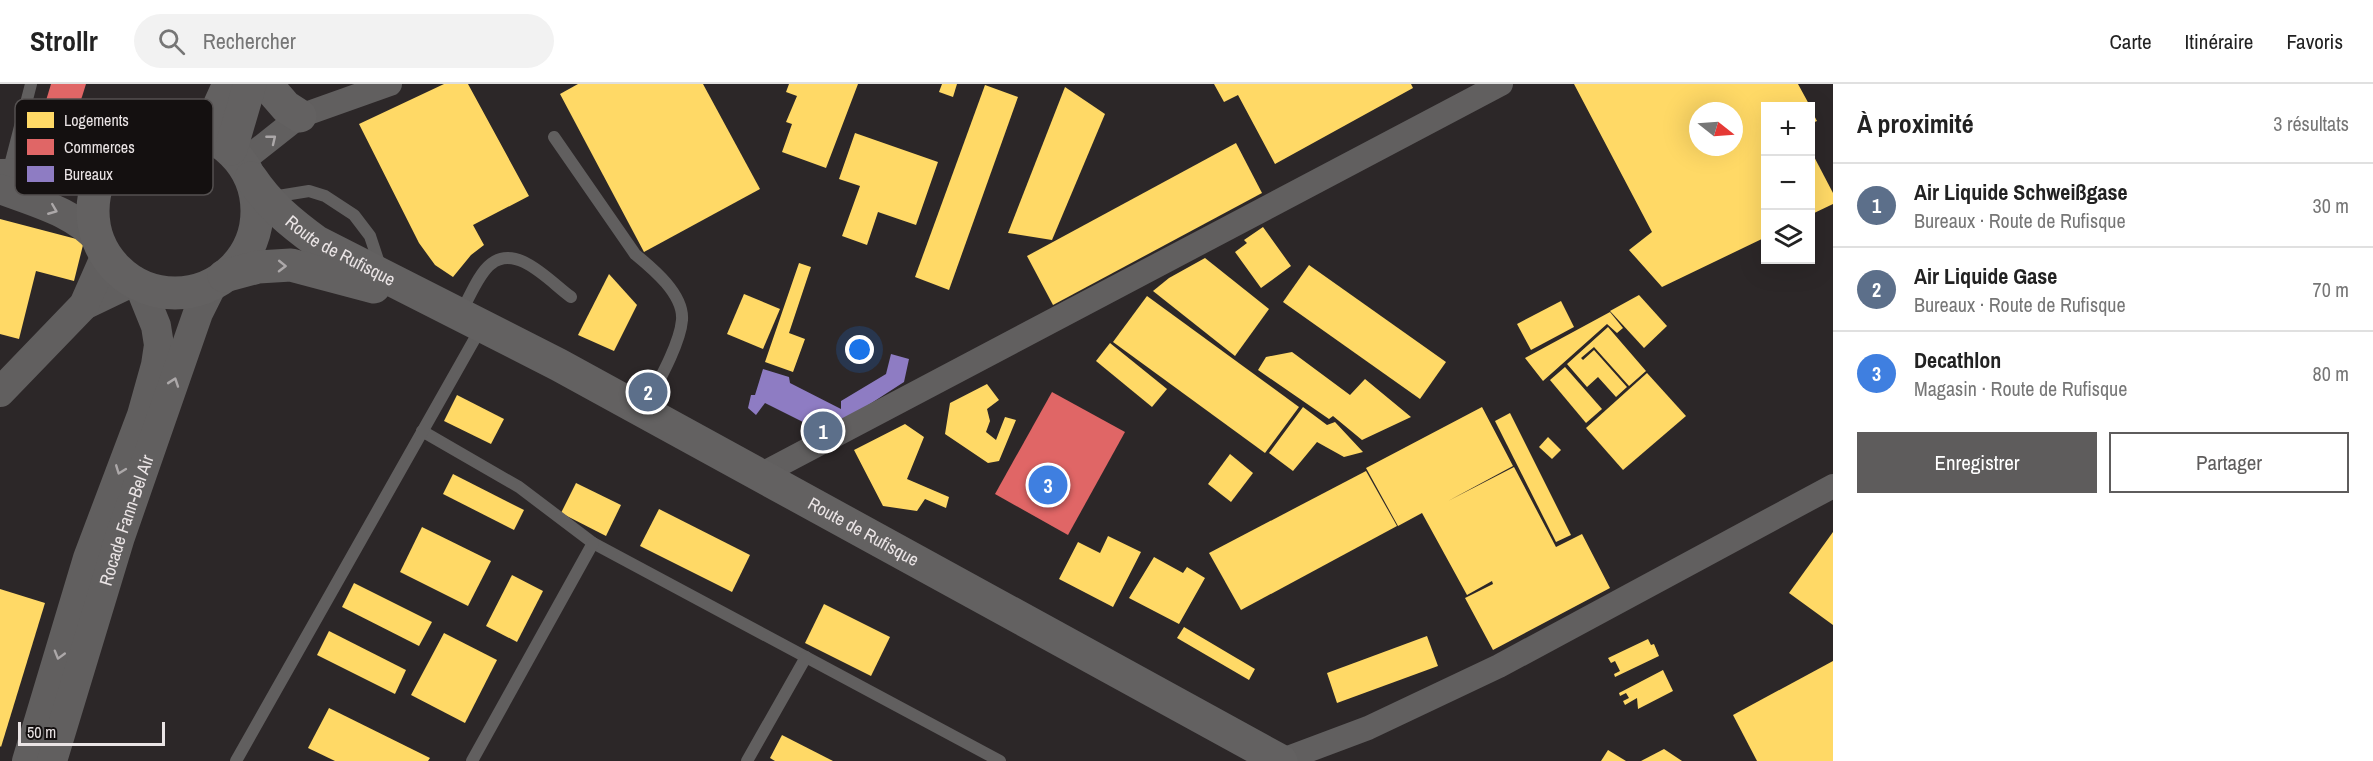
<!DOCTYPE html>
<html lang="fr">
<meta charset="utf-8">
<style>
:root{--surface:#fff;--page:#f2f2f2;--text:#222;--muted:#767676;--line:#e0e0e0;--accent:#5e5c5c}
body{margin:0;font-family:"Archivo Narrow",sans-serif;background:var(--page);color:var(--text)}
.controls{position:absolute;right:18px;top:18px;display:grid;overflow:hidden;border-radius:0px;box-shadow:0 6px 24px #0002}
.controls button{width:54px;height:54px;display:grid;place-items:center;padding:0;border:0;border-bottom:2px solid var(--line);background:var(--surface);color:var(--text);font:30px sans-serif}
.compass{position:absolute;left:1689px;top:18px;width:54px;height:54px;border-radius:50%;background:var(--surface);box-shadow:0 6px 24px #0002;rotate:107deg}
.scale{position:absolute;left:18px;bottom:15px;width:147px;box-sizing:border-box;padding-left:6px;border:3px solid #eae4e5;border-top:0;font-size:16px;line-height:21px;white-space:nowrap;color:#eae4e5;-webkit-text-stroke:4px #141010;paint-order:stroke}
.you{position:absolute;left:860px;top:266px;width:21px;height:21px;margin:-15px;border:4px solid #fff;border-radius:50%;background:#1a73e8;box-shadow:0 0 0 9px #1a73e833}
.badge{display:grid;place-items:center;width:39px;height:39px;border-radius:50%;background:var(--accent);color:#fff;font-size:20px;font-weight:700}
.pin{position:absolute;translate:-50% -50%;border:3px solid #fff;box-shadow:0 2px 6px #0006}
.list{margin:0;padding:0;list-style:none}
h2{display:flex;justify-content:space-between;align-items:center;height:78px;margin:0;padding:0 24px;font-size:26px}
h2 small{font-size:20px;font-weight:400;color:var(--muted)}
.list li{display:grid;grid-template-columns:39px 1fr auto;gap:18px;align-items:center;box-sizing:border-box;height:84px;padding:0 24px;border-top:2px solid var(--line)}
.list b{display:block;font-size:22px;white-space:nowrap}
.list p{margin:0;font-size:20px;white-space:nowrap;color:var(--muted)}
.list em{font-size:20px;font-style:normal;color:var(--muted)}
.actions{display:flex;gap:12px;padding:18px 24px}
.actions a{flex:1;padding:14px 0;border:2px solid var(--accent);border-radius:0px;text-align:center;font-size:21px;color:var(--accent)}
.actions .main{background:var(--accent);color:#fff}
.icon{flex:none;width:33px;height:33px;fill:none;stroke:currentColor;stroke-width:2;stroke-linecap:round;stroke-linejoin:round}
.map{position:relative;flex:none;width:1833px;height:677px;overflow:hidden}
header{display:flex;align-items:center;gap:36px;box-sizing:border-box;height:84px;padding:0 30px;background:var(--surface);border-bottom:2px solid var(--line)}
header strong{font-size:28px}
nav{display:flex;gap:33px;margin-inline-start:auto;font-size:21px}
.search{width:420px;height:54px;background:var(--page);display:flex;align-items:center;gap:15px;box-sizing:border-box;padding:0 21px;border-radius:33px;color:var(--muted);font-size:22px}
main{display:flex}
aside{flex:1;background:var(--surface)}
.map>svg:first-child{display:block}
.homes{fill:#ffd966;fill-rule:evenodd}
.shops{fill:#e06666}
.offices{fill:#8e7cc3}
.lines{fill:none;stroke-linecap:round;stroke-linejoin:round}
.service{stroke:#615f5f;stroke-width:12}
.minor{stroke:#615f5f;stroke-width:24}
.tertiary{stroke:#615f5f;stroke-width:30}
.secondary{stroke:#636161;stroke-width:33}
.oneway{stroke:#aca8a9}
.oneway2{stroke:#ada9aa}
.labels{text-anchor:middle;stroke-width:6;stroke-linejoin:round;paint-order:stroke}
.street-label{font-size:18px;fill:#eae4e5;stroke:#141010}
.key{fill:#141010;stroke:#545050;stroke-width:1.5}
.key-label{font-size:16px;fill:#eae4e5}
</style>
<header>
<strong>Strollr</strong>
<div class="search"><svg class="icon" aria-label="search" viewBox="0 0 24 24"><circle cx="10" cy="10" r="6"/><path d="M15 15l6 6"/></svg>Rechercher</div>
<nav><a>Carte</a><a>Itinéraire</a><a>Favoris</a></nav>
</header>
<main>
<div class="map">
<svg width="1833" height="677" viewBox="0 0 1833 677">
<rect width="100%" height="100%" fill="#2c2728"/>
<g class="homes">
<path d="M 444,0 L 468,0 L 529,112 L 473,141 L 484,161 L 471,171 L 453,193 L 435,181 L 419,159 L 359,40 Z"/>
<path d="M 578,0 L 703,0 L 760,105 L 644,168 L 560,10 Z"/>
<path d="M 789,0 L 858,0 L 826,84 L 782,68 L 792,40 L 786,38 L 797,12 L 786,8 Z"/>
<path d="M 942,0 L 957,0 L 953,13 L 939,8 Z"/>
<path d="M 1214,0 L 1411,0 L 1413,4 L 1275,80 L 1238,11 L 1224,18 Z"/>
<path d="M 1574,0 L 1798,0 L 1810,22 L 1766,22 L 1766,153 L 1662,203 L 1629,166 L 1652,148 ZM 1698,27 L 1734,27 L 1734,63 L 1698,63 Z"/>
<path d="M 985,1 L 1018,13 L 949,206 L 915,193 Z"/>
<path d="M 1065,3 L 1105,30 L 1052,156 L 1008,149 Z"/>
<path d="M 1810,24 L 1817,37 L 1810,40 Z"/>
<path d="M 855,49 L 938,78 L 916,141 L 878,128 L 867,161 L 842,152 L 860,102 L 839,95 Z"/>
<path d="M 1236,59 L 1262,109 L 1053,221 L 1027,172 Z"/>
<path d="M 1810,65 L 1833,109 L 1833,120 L 1810,131 Z"/>
<path d="M 0,135 L 84,157 L 74,197 L 36,187 L 19,255 L 0,250 Z"/>
<path d="M 1263,143 L 1291,182 L 1261,204 L 1235,168 L 1247,159 L 1244,156 Z"/>
<path d="M 1205,174 L 1269,225 L 1235,272 L 1153,207 L 1169,194 Z"/>
<path d="M 799,179 L 811,183 L 789,249 L 805,255 L 793,288 L 765,278 Z"/>
<path d="M 1309,181 L 1446,278 L 1420,315 L 1283,218 Z"/>
<path d="M 609,190 L 637,221 L 614,267 L 578,251 Z"/>
<path d="M 744,210 L 780,225 L 763,265 L 727,250 Z"/>
<path d="M 1639,211 L 1667,242 L 1644,264 L 1610,227 Z"/>
<path d="M 1147,212 L 1299,323 L 1265,369 L 1113,258 Z"/>
<path d="M 1561,217 L 1574,243 L 1531,266 L 1517,240 Z"/>
<path d="M 1610,228 L 1623,244 L 1617,249 L 1607,240 L 1543,297 L 1525,274 Z"/>
<path d="M 1608,243 L 1646,287 L 1629,302 L 1594,263 L 1581,274 L 1583,276 L 1594,266 L 1627,303 L 1616,313 L 1598,293 L 1587,303 L 1567,280 Z"/>
<path d="M 1110,259 L 1167,305 L 1152,323 L 1096,277 Z"/>
<path d="M 1292,268 L 1350,311 L 1365,295 L 1411,333 L 1362,356 L 1333,332 L 1329,335 L 1258,286 L 1266,273 Z"/>
<path d="M 1565,283 L 1602,325 L 1586,339 L 1550,296 Z"/>
<path d="M 1647,289 L 1686,332 L 1623,386 L 1586,344 Z"/>
<path d="M 987,300 L 999,316 L 987,325 L 990,337 L 986,348 L 996,356 L 1005,333 L 1016,336 L 999,377 L 988,379 L 945,350 L 950,319 Z"/>
<path d="M 457,311 L 504,335 L 491,360 L 444,337 Z"/>
<path d="M 1303,323 L 1327,341 L 1335,338 L 1363,368 L 1344,373 L 1317,358 L 1293,387 L 1269,369 Z"/>
<path d="M 1482,323 L 1513,382 L 1448,417 L 1514,383 L 1556,463 L 1582,450 L 1610,504 L 1493,566 L 1465,514 L 1493,500 L 1492,497 L 1467,511 L 1422,429 L 1398,442 L 1366,384 Z"/>
<path d="M 1510,329 L 1571,451 L 1556,458 L 1495,337 Z"/>
<path d="M 905,340 L 924,353 L 907,395 L 949,413 L 946,424 L 925,415 L 917,427 L 883,422 L 854,366 Z"/>
<path d="M 1548,353 L 1561,366 L 1552,375 L 1539,363 Z"/>
<path d="M 1230,370 L 1253,389 L 1231,418 L 1208,400 Z"/>
<path d="M 1366,387 L 1397,442 L 1241,526 L 1209,469 Z"/>
<path d="M 453,390 L 524,426 L 514,446 L 443,410 Z"/>
<path d="M 576,399 L 621,421 L 606,452 L 561,429 Z"/>
<path d="M 659,425 L 750,471 L 732,508 L 640,462 Z"/>
<path d="M 422,443 L 491,477 L 468,522 L 400,488 Z"/>
<path d="M 1833,448 L 1833,541 L 1789,509 Z"/>
<path d="M 1108,452 L 1141,468 L 1113,523 L 1059,495 L 1078,458 L 1100,469 Z"/>
<path d="M 1154,473 L 1183,489 L 1187,483 L 1205,494 L 1179,540 L 1129,514 Z"/>
<path d="M 512,491 L 543,507 L 517,558 L 486,542 Z"/>
<path d="M 354,499 L 432,538 L 419,562 L 342,523 Z"/>
<path d="M 0,505 L 45,519 L 1,663 L 0,662 Z"/>
<path d="M 824,520 L 890,553 L 871,592 L 805,559 Z"/>
<path d="M 1184,543 L 1255,585 L 1249,596 L 1177,554 Z"/>
<path d="M 329,547 L 406,586 L 395,610 L 317,571 Z"/>
<path d="M 444,549 L 497,576 L 465,639 L 411,611 Z"/>
<path d="M 1427,552 L 1438,582 L 1337,619 L 1327,589 Z"/>
<path d="M 1648,555 L 1651,561 L 1654,560 L 1659,572 L 1615,593 L 1614,590 L 1620,587 L 1615,577 L 1611,579 L 1608,574 Z"/>
<path d="M 1833,577 L 1833,677 L 1757,677 L 1733,631 Z"/>
<path d="M 1663,586 L 1673,607 L 1638,625 L 1637,614 L 1625,621 L 1623,617 L 1629,614 L 1626,609 L 1620,612 L 1619,609 Z"/>
<path d="M 329,624 L 430,674 L 428,677 L 335,677 L 308,664 Z"/>
<path d="M 782,651 L 833,677 L 775,677 L 770,674 Z"/>
<path d="M 1664,665 L 1682,677 L 1641,677 Z"/>
<path d="M 1608,666 L 1626,677 L 1601,677 Z"/>
</g>
<g class="shops">
<path d="M 51,0 L 86,0 L 63,73 L 32,63 Z"/>
<path d="M 1052,308 L 1125,348 L 1068,451 L 995,410 Z"/>
</g>
<path class="offices" d="M 891,270 L 909,275 L 904,298 L 825,349 L 765,319 L 756,331 L 748,324 L 751,311 L 755,311 L 763,285 L 789,293 L 790,299 L 841,325 L 841,317 L 886,290 Z"/>
<g class="lines">
<g class="service">
<path d="M 554,53 L 635,170 C 652,184 684,210 682,236 C 680,261 656,302 644,325"/>
<path d="M 8,89 L 31,0"/>
<path d="M 272,113 L 309,107 L 325,112 L 354,131 L 370,152 L 381,185"/>
<path d="M 461,228 C 469,215 478,190 491,180 C 517,159 550,198 571,213"/>
<path d="M 422,347 L 519,403 L 593,459 L 1000,677"/>
<path d="M 236,677 L 482,242"/>
<path d="M 472,677 L 593,459"/>
<path d="M 747,677 L 806,573"/>
</g>
<g class="minor">
<path d="M 242,78 L 300,32 L 390,0"/>
<path d="M 760,391 L 1501,0"/>
<path d="M 1280,677 L 1368,644 L 1499,582 L 1833,402"/>
</g>
<g class="tertiary">
<path d="M 0,90 L 70,89 L 118,68"/>
<path d="M 0,105 C 34,118 75,128 99,157"/>
<path d="M 84,221 L 134,197"/>
<path d="M 0,308 L 84,221 L 106,171"/>
<path d="M 27,677 L 88,474 L 142,331 L 156,281 L 159,261 L 156,242 L 139,200"/>
<path id="s1" d="M 52,677 L 120,453 L 198,229 L 213,199"/>
</g>
<g class="secondary">
<path d="M 266,0 L 286,23 L 300,32"/>
<circle cx="175" cy="127" r="82"/>
<path d="M 206,51 L 229,0"/>
<path d="M 231,65 L 250,0"/>
<path id="s2" d="M 251,94 C 269,121 291,139 317,158 L 559,281 L 1281,677"/>
<path d="M 224,192 L 258,183 L 291,181 L 374,203"/>
</g>
</g>
<defs><path id="oneway-chevron" d="M-2-3.5L2.5 0L-2 3.5" fill="none" stroke-width="1.6" stroke-linecap="round" stroke-linejoin="round" transform="scale(1.5)"/></defs>
<g class="oneway">
<use href="#oneway-chevron" transform="translate(272 55) rotate(-39)"/>
<use href="#oneway-chevron" transform="translate(53 126) rotate(22)"/>
<use href="#oneway-chevron" transform="translate(174 298) rotate(-71)"/>
<use href="#oneway-chevron" transform="translate(120 386) rotate(111)"/>
<use href="#oneway-chevron" transform="translate(59 571) rotate(106)"/>
</g>
<use class="oneway2" href="#oneway-chevron" transform="translate(282 182) rotate(1)"/>
<g class="labels">
<g class="street-label">
<text dy="6" stroke="none"><textPath href="#s2" startOffset="117">Route de Rufisque</textPath></text>
<text dy="6" stroke="none"><textPath href="#s1" startOffset="252">Rocade Fann-Bel Air</textPath></text>
<text dy="6" stroke="none"><textPath href="#s2" startOffset="711">Route de Rufisque</textPath></text>
</g>
</g>
<rect x="15" y="15" width="198" height="96" rx="9" class="key"/>
<rect x="27" y="28" width="27" height="16" fill="#ffd966"/>
<rect x="27" y="55" width="27" height="16" fill="#e06666"/>
<rect x="27" y="82" width="27" height="16" fill="#8e7cc3"/>
<g class="key-label">
<text x="64" y="42">Logements</text>
<text x="64" y="69">Commerces</text>
<text x="64" y="96">Bureaux</text>
</g>
</svg>
<div class="controls">
<button>+</button>
<button>−</button>
<button><svg class="icon" aria-label="layers" viewBox="0 0 24 24"><path d="M12 4l9 5-9 5-9-5zM3 14l9 5 9-5"/></svg></button>
</div>
<svg class="compass" viewBox="-18 -18 36 36"><path d="M0-13l5 13h-10z" fill="#e53935"/><path d="M0 13l5-13h-10z" fill="#767676"/></svg>
<div class="scale">50 m</div>
<div class="you"></div>
<div class="pin badge" style="left:823px;top:347px;background:#5c6f8a">1</div>
<div class="pin badge" style="left:648px;top:308px;background:#5c6f8a">2</div>
<div class="pin badge" style="left:1048px;top:401px;background:#3f7fe0">3</div>
</div>
<aside>
<h2>À proximité<small>3 résultats</small></h2>
<ul class="list">
<li><span class="badge" style="background:#5c6f8a">1</span><div><b>Air Liquide Schweißgase</b><p>Bureaux · Route de Rufisque</p></div><em>30 m</em></li>
<li><span class="badge" style="background:#5c6f8a">2</span><div><b>Air Liquide Gase</b><p>Bureaux · Route de Rufisque</p></div><em>70 m</em></li>
<li><span class="badge" style="background:#3f7fe0">3</span><div><b>Decathlon</b><p>Magasin · Route de Rufisque</p></div><em>80 m</em></li>
</ul>
<div class="actions"><a class="main">Enregistrer</a><a>Partager</a></div>
</aside>
</main>
